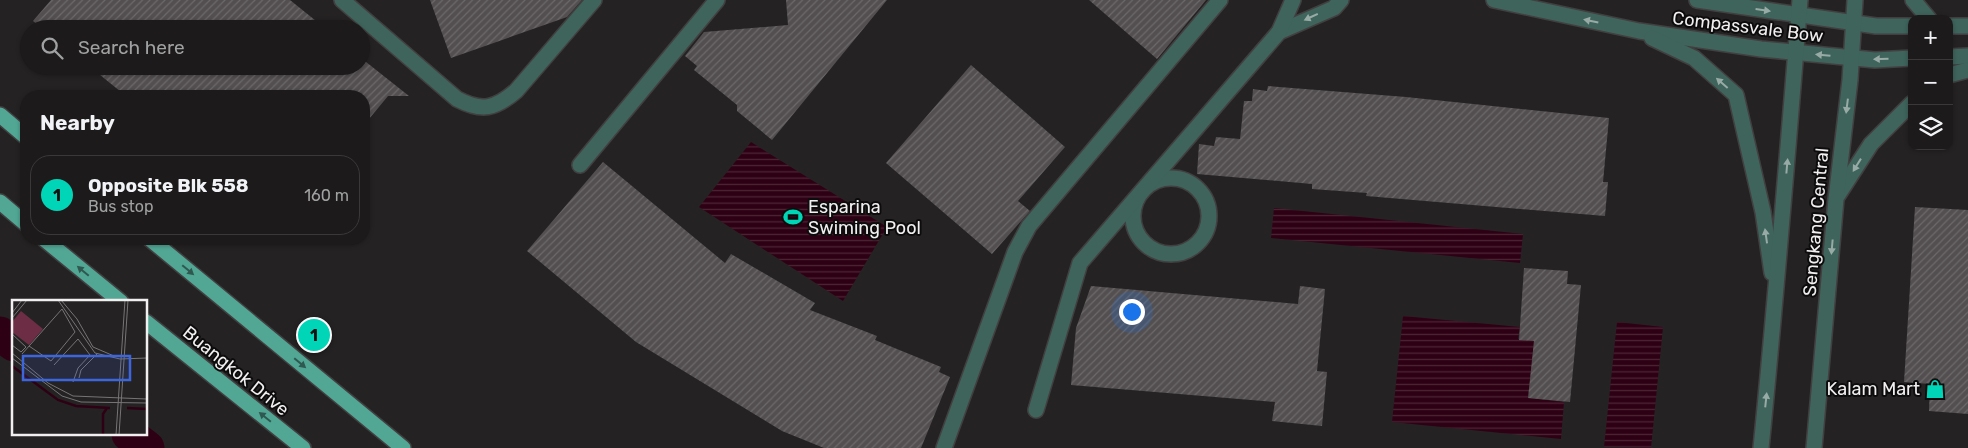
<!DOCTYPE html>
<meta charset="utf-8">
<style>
:root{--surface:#1c1a1a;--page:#292727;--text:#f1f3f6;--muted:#a0a1a2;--line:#3a3839;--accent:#00d5b7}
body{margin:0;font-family:Rubik,sans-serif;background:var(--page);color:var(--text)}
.controls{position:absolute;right:15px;top:15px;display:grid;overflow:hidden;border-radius:10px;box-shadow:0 1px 4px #0004}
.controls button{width:45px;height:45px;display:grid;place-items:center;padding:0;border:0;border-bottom:1px solid var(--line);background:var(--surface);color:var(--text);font:25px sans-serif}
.you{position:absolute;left:1131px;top:311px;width:18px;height:18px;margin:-12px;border:4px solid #fff;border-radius:50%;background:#1a73e8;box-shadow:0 0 0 8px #1a73e833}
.badge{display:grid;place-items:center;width:32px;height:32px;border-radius:50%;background:var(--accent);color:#111;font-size:16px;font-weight:700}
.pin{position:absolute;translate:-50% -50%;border:2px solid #fff;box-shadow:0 1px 5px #0006}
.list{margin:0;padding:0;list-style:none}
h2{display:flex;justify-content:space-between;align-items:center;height:65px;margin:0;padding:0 20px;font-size:21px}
h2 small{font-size:16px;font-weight:400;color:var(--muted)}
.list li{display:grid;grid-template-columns:32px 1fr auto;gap:15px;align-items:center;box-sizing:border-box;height:80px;margin:0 10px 10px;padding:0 10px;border:1px solid var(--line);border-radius:20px}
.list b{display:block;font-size:19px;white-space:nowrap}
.list p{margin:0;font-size:16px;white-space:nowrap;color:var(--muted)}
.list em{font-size:16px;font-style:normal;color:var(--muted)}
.icon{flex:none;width:28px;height:28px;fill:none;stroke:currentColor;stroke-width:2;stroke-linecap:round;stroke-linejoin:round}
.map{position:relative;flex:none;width:1968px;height:448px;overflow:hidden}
.search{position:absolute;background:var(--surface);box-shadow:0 1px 4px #0004;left:20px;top:20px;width:350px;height:55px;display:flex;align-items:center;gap:12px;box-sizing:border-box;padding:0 18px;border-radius:28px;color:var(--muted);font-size:19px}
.panel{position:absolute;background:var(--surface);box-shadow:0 1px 4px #0004;left:20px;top:90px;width:350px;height:155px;border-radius:20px}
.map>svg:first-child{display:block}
.water{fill:url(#water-rules)}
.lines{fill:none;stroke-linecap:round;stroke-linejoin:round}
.canal{stroke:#2e0014;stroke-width:35}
.building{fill:url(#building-hatch)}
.minor-casing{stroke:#423f40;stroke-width:18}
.major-casing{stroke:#423f40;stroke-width:18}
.minor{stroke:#3e645b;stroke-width:15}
.major{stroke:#51a694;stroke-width:15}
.oneway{fill:#98aaa6}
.oneway2{fill:#2f5950}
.labels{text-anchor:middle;stroke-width:4;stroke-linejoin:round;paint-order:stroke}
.street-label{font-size:18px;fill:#f2eff0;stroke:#0d0c0c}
.poi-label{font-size:18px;fill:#f2eff0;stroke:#0d0c0c;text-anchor:start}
.inset-river{fill:none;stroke:#2e0014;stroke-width:2.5}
.inset-road{fill:none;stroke:#777475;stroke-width:1}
.view{fill:#3d66dc;fill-opacity:0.15;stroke:#3d66dc;stroke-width:2.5}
.inset-edge{fill:none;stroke:#f2eff0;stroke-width:2.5}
</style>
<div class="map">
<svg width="1968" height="448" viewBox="0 0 1968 448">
<defs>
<pattern id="water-rules" width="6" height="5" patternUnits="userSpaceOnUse" patternTransform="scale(1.25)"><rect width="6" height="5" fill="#2e0014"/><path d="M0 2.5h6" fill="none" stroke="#4d2636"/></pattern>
<pattern id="building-hatch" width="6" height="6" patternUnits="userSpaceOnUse" patternTransform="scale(1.25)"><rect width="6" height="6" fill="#534f50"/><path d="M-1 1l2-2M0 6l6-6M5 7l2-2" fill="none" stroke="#6c696a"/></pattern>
</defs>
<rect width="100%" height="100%" fill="#252223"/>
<g class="water">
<path d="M 751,142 L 887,227 L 843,301 L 699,207 Z"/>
<path d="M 1274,208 L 1523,234 L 1520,263 L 1271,238 Z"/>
<path d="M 1403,316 L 1520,327 L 1518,339 L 1534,341 L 1529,398 L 1564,402 L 1561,439 L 1392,422 Z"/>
<path d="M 1617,322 L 1663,327 L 1651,448 L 1604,447 Z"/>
</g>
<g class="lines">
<g class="canal">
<path d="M 0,334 L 14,344"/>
<path d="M 129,434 L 147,448"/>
</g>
</g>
<g class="building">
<path d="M 51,0 L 290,0 L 326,29 L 43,29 L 33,21 Z"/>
<path d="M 430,0 L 582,0 L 567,17 L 451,58 Z"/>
<path d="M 786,0 L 887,0 L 772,140 L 737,111 L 737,105 L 694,70 L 697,66 L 685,56 L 704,32 L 788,25 Z"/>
<path d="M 1089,0 L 1206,0 L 1157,59 Z"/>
<path d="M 361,58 L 409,96 L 388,96 L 364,125 L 364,96 L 126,96 L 89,66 L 361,66 Z"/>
<path d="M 971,65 L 1065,147 L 1018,201 L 1030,211 L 992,254 L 886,163 Z"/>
<path d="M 1268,86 L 1406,97 L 1609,118 L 1603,182 L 1608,182 L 1605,216 L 1366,196 L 1367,193 L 1312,189 L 1312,184 L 1197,174 L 1199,144 L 1214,146 L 1216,137 L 1240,139 L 1244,101 L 1252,101 L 1253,89 L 1267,91 Z"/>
<path d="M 603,162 L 725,263 L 731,254 L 815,303 L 810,310 L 877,336 L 875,340 L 941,367 L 939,372 L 950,377 L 921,448 L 824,448 L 782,431 L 636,342 L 527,251 Z"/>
<path d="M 1915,207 L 1968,210 L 1968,414 L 1929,411 L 1930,384 L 1904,382 Z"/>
<path d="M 1524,268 L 1568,271 L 1567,284 L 1581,285 L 1570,402 L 1528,398 L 1534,341 L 1519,340 Z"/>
<path d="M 1091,286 L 1298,304 L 1300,286 L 1325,289 L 1317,371 L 1327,372 L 1322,426 L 1272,421 L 1275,402 L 1071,385 L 1076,328 Z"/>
</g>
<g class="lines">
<g class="minor-casing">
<g id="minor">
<path d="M 342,0 L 457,99 C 482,112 495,109 516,91 L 594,0"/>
<path d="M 1494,0 L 1639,31 L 1761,49 L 1875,60 L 1912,58"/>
<path d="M 1697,0 L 1876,26 L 1912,26"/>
<path d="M 1913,0 L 1929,19"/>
<path d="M 1949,26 L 1968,26"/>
<path d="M 1279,32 L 1334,8 L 1341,0"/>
<path d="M 1652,38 L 1694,58 L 1736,95 L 1763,212 L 1772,273"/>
<path d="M 1949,57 L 1968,56"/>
<path d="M 1949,75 L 1968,70"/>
<path d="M 580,165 L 717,0"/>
<circle cx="1171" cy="216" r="38"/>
<path d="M 1838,195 L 1871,144 L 1912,103"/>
<path d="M 1036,410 L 1080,263 L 1279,32 L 1293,0"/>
<path d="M 944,448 L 1015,252 L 1029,226 L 1220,0"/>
<path d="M 1761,448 C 1776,299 1788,149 1800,0"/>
<path d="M 1814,448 L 1836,199 L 1850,80 L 1855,0"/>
</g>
</g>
<g class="major-casing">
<g id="major">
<path d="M 0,115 L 26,137"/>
<path d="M 0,202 L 26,224"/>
<path d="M 44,239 L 121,302"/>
<path d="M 150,239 L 403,448"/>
<path d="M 146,322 L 303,448"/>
</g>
</g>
<use href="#minor" class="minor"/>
<use href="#major" class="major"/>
</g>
<defs><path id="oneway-solid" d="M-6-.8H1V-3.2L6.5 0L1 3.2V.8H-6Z" transform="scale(1.25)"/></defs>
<g class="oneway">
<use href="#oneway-solid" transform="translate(1763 10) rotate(8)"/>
<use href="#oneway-solid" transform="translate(1311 17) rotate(155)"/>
<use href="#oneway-solid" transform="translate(1591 21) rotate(-168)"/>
<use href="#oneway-solid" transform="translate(1823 55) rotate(-175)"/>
<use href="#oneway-solid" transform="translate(1881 59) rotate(179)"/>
<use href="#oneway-solid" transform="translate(1722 83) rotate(-139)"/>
<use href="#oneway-solid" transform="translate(1847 106) rotate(97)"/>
<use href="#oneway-solid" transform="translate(1857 165) rotate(122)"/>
<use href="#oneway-solid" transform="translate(1787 166) rotate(-85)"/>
<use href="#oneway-solid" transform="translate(1766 236) rotate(-98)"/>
<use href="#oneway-solid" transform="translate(1832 247) rotate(95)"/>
<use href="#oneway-solid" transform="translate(1766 400) rotate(-84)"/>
</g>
<g class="oneway2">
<use href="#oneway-solid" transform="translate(188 270) rotate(40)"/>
<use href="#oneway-solid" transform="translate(83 271) rotate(-140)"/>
<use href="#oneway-solid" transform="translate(300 363) rotate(40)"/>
<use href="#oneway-solid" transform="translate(265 417) rotate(-141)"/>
</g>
<defs>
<g id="stadium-bare" transform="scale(1.5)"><path d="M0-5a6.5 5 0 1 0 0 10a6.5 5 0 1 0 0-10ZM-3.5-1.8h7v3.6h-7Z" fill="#00d5b7" stroke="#0d0c0c" stroke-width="2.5" paint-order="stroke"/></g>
<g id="shop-bare" transform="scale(1.5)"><path d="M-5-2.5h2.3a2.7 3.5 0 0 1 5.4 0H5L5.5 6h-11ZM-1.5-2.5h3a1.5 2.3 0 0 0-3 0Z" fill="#00d5b7" stroke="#0d0c0c" stroke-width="2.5" paint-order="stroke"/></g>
</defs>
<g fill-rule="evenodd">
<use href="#stadium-bare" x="793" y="217"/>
<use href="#shop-bare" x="1935" y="389"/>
</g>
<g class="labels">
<g class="street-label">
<text transform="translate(1748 27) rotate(7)" y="6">Compassvale Bow</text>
<text transform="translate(1816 222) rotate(-85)" y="6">Sengkang Central</text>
<text transform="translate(236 371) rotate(39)" y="6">Buangkok Drive</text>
</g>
<g class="poi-label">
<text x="808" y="213">Esparina<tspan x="808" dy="21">Swiming Pool</tspan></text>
<text x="1920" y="395" text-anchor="end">Kalam Mart</text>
</g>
</g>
<g transform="translate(12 300)">
<rect width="135" height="135" fill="#252223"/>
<path d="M 9,11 L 31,29 L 17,45 L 0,32 L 0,22 Z" fill="#6d2d45"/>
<path class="inset-river" d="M 0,66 L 46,100 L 64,106 L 98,108M 115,108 L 135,109M 91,135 L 91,114 L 95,108"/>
<path class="inset-road" d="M 46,0 L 83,53 L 108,59 L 135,58M 49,0 L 65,19 L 81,47 L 102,56M 0,13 L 10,0M 0,18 L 15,0M 0,34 L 14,47 L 9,52 L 0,45M 17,46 L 39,61 L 63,32 L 50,9M 0,53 L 36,83 L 61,96 L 135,99M 10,54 L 50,9M 0,58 L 50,96 L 69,102 L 135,103M 42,65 L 66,39 L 78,55 L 66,68 L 61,82M 67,78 L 69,70 L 85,54M 104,135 L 113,0M 107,135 L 116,0"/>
<path class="view" d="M 11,56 L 118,56 L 118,80 L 11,80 Z"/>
<rect width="135" height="135" class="inset-edge"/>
</g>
</svg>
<div class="controls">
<button>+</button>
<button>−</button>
<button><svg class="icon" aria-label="layers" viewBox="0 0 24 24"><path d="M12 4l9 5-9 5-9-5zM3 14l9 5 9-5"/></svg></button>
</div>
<div class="you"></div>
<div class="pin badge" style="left:314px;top:335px">1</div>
<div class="search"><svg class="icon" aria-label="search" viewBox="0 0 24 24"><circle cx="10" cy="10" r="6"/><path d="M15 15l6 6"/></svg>Search here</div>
<section class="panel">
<h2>Nearby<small></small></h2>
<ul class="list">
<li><span class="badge">1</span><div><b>Opposite Blk 558</b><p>Bus stop</p></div><em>160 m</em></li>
</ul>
</section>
</div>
